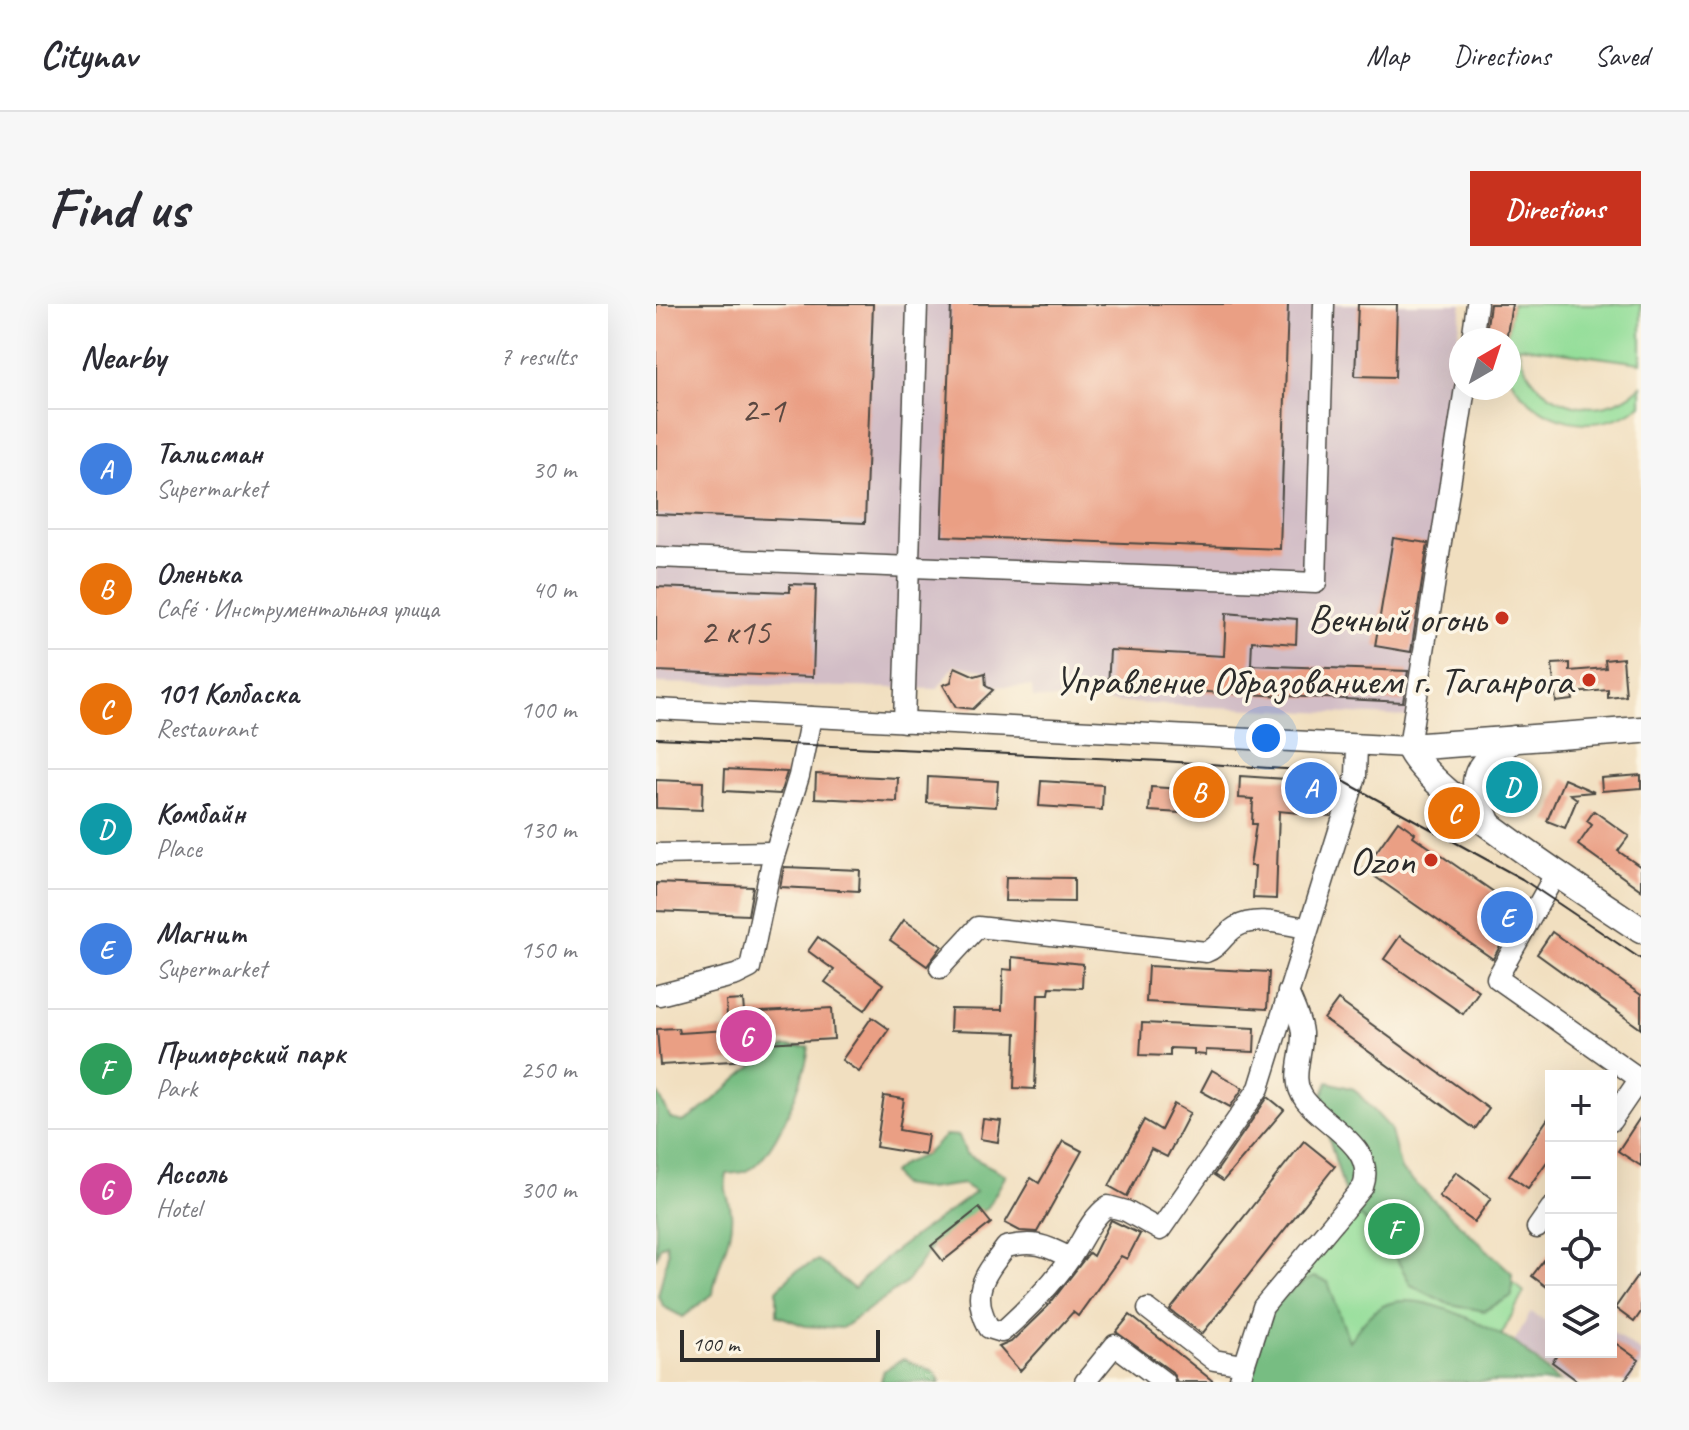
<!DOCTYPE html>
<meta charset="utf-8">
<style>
:root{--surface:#fff;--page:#f7f7f7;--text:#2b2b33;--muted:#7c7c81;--line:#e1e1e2;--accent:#c8321e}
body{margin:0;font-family:Caveat,sans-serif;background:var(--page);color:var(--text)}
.controls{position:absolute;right:24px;bottom:24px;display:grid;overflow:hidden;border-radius:0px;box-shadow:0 8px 32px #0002}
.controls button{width:72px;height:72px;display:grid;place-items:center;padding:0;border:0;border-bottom:2px solid var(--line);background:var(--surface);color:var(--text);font:40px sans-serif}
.compass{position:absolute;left:793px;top:24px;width:72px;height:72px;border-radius:50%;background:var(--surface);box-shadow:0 8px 32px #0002;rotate:39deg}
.scale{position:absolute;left:24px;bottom:20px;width:200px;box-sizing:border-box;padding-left:8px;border:4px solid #2b2b2b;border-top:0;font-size:22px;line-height:28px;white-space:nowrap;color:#2b2b2b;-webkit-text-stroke:6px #fcf5e5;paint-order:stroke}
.you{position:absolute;left:610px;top:434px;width:28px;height:28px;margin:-20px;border:6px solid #fff;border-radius:50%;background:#1a73e8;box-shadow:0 0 0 12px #1a73e833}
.badge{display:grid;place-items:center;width:52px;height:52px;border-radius:50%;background:var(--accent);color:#fff;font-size:26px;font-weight:700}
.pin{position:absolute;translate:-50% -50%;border:4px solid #fff;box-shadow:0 2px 8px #0006}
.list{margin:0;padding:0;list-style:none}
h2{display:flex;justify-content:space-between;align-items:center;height:104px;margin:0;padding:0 32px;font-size:34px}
h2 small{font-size:26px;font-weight:400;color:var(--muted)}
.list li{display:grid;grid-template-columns:52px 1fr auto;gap:24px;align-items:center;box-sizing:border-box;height:120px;padding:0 32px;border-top:2px solid var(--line)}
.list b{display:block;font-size:30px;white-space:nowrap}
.list p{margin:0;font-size:26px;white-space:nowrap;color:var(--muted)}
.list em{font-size:26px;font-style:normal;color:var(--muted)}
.icon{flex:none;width:44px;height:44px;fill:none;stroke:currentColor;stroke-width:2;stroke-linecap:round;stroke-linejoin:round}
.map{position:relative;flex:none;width:985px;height:1078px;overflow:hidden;border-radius:0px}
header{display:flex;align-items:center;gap:48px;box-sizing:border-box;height:112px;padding:0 40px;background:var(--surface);border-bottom:2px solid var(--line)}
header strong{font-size:38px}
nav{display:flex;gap:44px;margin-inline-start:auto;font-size:28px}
.intro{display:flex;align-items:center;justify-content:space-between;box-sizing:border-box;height:192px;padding:0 48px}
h1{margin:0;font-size:56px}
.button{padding:20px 36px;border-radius:0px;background:var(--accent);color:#fff;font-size:28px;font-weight:700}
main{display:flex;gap:48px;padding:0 48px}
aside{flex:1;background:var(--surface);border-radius:0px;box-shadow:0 8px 32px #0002}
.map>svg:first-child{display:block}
.industrial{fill:#d2bdc6}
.green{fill:#94de9a;stroke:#608462;stroke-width:2}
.forest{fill:#77bd82;stroke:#517456;stroke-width:2}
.building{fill:#ea9f84}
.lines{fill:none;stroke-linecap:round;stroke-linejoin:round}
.minor-casing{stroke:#494641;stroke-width:23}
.major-casing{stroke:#494641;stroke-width:29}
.minor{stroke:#fff;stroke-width:20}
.major{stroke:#fff;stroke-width:26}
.tram{stroke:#2b2b2b;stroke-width:2}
.poi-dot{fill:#c8321e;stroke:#fcf5e5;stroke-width:3}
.labels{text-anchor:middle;stroke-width:7;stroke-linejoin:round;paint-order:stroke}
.number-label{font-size:36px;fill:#5b4841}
.poi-label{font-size:40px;fill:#2b2b2b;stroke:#fcf5e5;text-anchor:end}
</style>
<header>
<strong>Citynav</strong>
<nav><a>Map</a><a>Directions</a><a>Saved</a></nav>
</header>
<div class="intro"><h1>Find us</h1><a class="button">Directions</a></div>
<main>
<aside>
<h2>Nearby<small>7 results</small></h2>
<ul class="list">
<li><span class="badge" style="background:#3f7fe0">A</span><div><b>Талисман</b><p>Supermarket</p></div><em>30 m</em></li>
<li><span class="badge" style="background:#e8710a">B</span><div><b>Оленька</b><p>Café · Инструментальная улица</p></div><em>40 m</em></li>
<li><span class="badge" style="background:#e8710a">C</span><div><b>101 Колбаска</b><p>Restaurant</p></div><em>100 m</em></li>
<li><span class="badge" style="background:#0f9aa8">D</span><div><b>Комбайн</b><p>Place</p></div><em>130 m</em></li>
<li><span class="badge" style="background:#3f7fe0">E</span><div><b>Магнит</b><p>Supermarket</p></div><em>150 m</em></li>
<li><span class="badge" style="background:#2e9e5b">F</span><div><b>Приморский парк</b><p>Park</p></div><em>250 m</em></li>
<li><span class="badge" style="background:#d1479c">G</span><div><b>Ассоль</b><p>Hotel</p></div><em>300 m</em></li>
</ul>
</aside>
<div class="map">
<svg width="985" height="1078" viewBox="0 0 985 1078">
<rect width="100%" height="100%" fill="#fcf5e5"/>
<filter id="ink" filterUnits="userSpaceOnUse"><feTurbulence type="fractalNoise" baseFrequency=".0125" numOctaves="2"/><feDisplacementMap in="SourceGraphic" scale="16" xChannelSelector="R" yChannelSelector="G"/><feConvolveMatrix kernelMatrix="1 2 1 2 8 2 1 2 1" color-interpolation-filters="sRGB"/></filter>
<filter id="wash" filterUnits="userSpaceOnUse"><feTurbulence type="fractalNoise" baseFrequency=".006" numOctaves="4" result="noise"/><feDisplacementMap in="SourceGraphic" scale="32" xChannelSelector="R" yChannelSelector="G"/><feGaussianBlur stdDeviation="1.8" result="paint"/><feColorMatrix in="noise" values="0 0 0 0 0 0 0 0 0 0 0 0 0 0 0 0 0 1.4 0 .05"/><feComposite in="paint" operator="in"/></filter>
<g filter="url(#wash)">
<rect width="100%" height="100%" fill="#f1dfc0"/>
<g class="industrial">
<path d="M 0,0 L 806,0 L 755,413 L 377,394 L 376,383 L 335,382 L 330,367 L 299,361 L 281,385 L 0,379 Z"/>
<path d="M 875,1008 L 895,1020 L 895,1048 L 955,1048 L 955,1027 L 985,1048 L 985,1060 L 973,1078 L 909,1078 L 858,1038 Z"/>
</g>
<g class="green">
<path d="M 856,0 L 985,0 L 985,59 L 862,42 C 872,100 943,123 985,82 L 985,101 C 941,134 880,120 853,72 L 853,36 L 850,36 Z"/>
<path d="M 730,863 L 868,988 L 838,1045 L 590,1078 L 608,1014 Z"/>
</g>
<g class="forest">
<path d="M 129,743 L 153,743 C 149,774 120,853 90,867 C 85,869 77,869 71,870 C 67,887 73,892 75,908 C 78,934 59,963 57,990 L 27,1013 L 8,1003 L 2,992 L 12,949 L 10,939 L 4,943 L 0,955 L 0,786 L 15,815 L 27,818 C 65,797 88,760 129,743 Z"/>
<path d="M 672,778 L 698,785 L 734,824 L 745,866 L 856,969 L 856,992 L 828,1007 L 790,999 L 755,981 L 730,936 L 693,903 L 663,800 Z"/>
<path d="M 290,831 L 303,832 L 310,850 L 350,871 L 332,903 L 275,943 L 250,979 L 186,1024 L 149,1022 L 121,1011 L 121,986 L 138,968 L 162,956 L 198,985 C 231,946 279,920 319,888 L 307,880 L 272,885 L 244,881 L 236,869 L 246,860 L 269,851 Z"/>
<path d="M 658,973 L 672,978 L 693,1037 C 703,1024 712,1009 727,1002 C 762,984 826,1020 856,1037 C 873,1048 888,1065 903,1078 L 593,1078 C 607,1029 607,996 658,973 Z"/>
<path d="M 247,1055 L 279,1068 L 285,1078 L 225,1078 L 227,1067 Z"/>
</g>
<g id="blocks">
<g class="building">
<path d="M 0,0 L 217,0 L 209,219 L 0,210 Z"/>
<path d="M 295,0 L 632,0 L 624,245 L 286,232 Z"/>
<path d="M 702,0 L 741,0 L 739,73 L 699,72 Z"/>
<path d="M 834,0 L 856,0 L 850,36 L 829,36 Z"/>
<path d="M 737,234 L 772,239 L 755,348 L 719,342 Z"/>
<path d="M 134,280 L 160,281 L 157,373 L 0,367 L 0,283 L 134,288 Z"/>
<path d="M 570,309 L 641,315 L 640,340 L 596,337 L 595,361 L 752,367 L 747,398 L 452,383 L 454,346 L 568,352 Z"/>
<path d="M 967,354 L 970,392 L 952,394 L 952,386 L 916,389 L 917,396 L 900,398 L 896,360 L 914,359 L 914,367 L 950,364 L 949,356 Z"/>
<path d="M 299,363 L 319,372 L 329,369 L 330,382 L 337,386 L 317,405 L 300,403 L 287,381 L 295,378 Z"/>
<path d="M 69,465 L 131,468 L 124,490 L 68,487 Z"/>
<path d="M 160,470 L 242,474 L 241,498 L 159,494 Z"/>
<path d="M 985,471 L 985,484 L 946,487 L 945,474 Z"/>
<path d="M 584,472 L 645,476 L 645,473 L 657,474 L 664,486 L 676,487 L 674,512 L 623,507 L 620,595 L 597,594 L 599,562 L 594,562 L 600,520 L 596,520 L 597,495 L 583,494 Z"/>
<path d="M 272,473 L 342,477 L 340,503 L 271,499 Z"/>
<path d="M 908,475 L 938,488 L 914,490 L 921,495 L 909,524 L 891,517 Z"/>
<path d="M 0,476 L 47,478 L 46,506 L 0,504 Z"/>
<path d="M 385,477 L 447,481 L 446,506 L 383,502 Z"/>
<path d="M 495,483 L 559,487 L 558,511 L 493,507 Z"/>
<path d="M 938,507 L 973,532 L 962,547 L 985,563 L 985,586 L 922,541 L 936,521 L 931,517 Z"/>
<path d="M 742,517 L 759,529 L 757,532 L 864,606 L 837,655 L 708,565 Z"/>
<path d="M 128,563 L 204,566 L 203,587 L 124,583 Z"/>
<path d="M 350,573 L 418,574 L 418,598 L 349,597 Z"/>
<path d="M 0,579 L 97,583 L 92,611 L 0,607 Z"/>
<path d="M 248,616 L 286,642 L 271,662 L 234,636 Z"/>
<path d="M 896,628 L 985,691 L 985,725 L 881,650 Z"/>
<path d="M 744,632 L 823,687 L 807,710 L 728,655 Z"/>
<path d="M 162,633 L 227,680 L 209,706 L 169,678 L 178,666 L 152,647 Z"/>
<path d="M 356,653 L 427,660 L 426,684 L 394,683 L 393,690 L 382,690 L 379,785 L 358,784 L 360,729 L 294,727 L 295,705 L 346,706 L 347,665 L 356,666 Z"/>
<path d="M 492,662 L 613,668 L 611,705 L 490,698 Z"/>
<path d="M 87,696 L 88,709 L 176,704 L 178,735 L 93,740 L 94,756 L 4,761 L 1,725 L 22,724 L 23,729 L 72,726 L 70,697 Z"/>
<path d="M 682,696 L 833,805 L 819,825 L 668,715 Z"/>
<path d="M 216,713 L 233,725 L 203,768 L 186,756 Z"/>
<path d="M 486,719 L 599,724 L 598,748 L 550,746 L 550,751 L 538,750 L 538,745 L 514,744 L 514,752 L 484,751 Z"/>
<path d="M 556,766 L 587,784 L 574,803 L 545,787 Z"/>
<path d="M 228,792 L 248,795 L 243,826 L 272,831 L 269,851 L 220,843 Z"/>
<path d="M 612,793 L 628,806 L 567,877 L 558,871 Z"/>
<path d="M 518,800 L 534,809 L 511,853 L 495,845 L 471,892 L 453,882 L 488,816 L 505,826 Z"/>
<path d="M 895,810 L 895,852 L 872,884 L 853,871 Z"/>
<path d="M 985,812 L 985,862 L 962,847 Z"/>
<path d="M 327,815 L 345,817 L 342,838 L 324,835 Z"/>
<path d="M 407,837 L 426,847 L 381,928 L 364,927 L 349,919 L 375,874 L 383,879 Z"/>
<path d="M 648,837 L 679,862 L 546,1030 L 514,1006 Z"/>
<path d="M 800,868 L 835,894 L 818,918 L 783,892 Z"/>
<path d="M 323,904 L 335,919 L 287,957 L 275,942 Z"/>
<path d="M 455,916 L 484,930 L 471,955 L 465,952 L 422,1012 L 417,1008 L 364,1067 L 343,1043 L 355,1038 L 392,1002 L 433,949 L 437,952 Z"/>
<path d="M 895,947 L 895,986 L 876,972 Z"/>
<path d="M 985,967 L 985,1008 L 978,1018 L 959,1004 Z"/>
<path d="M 474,1011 L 558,1078 L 521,1078 L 516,1068 L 460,1028 Z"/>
<path d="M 955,1036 L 983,1056 L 967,1078 L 923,1078 L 896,1058 L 904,1048 L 955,1048 Z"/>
</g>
</g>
</g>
<g filter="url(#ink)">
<use href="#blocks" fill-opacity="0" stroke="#494641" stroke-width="2"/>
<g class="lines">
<g class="minor-casing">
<g id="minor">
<path d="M 816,36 L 821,0"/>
<path d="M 0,253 L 660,279 L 668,0"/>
<path d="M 0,405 L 753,443 L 809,84"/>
<path d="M 248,418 L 261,0"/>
<path d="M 0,550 L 119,548"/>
<path d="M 900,569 L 841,674 L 984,775"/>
<path d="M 284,664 L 322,623 L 550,648 C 564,643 568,630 580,623 C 601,611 629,621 651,624"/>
<path d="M 3,691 L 80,671 L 94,664 L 115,562 L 143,472 L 155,413"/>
<path d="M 955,817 L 985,773"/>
<path d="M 881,924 L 895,904"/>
<path d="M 414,954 C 390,941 377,936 350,943 C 327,973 314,988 333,1024 L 346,1028 C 371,1005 395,982 415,953 C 427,936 434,915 452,902 L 470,907 L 504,926 L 603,784 L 700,472 L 701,442"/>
<path d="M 492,1005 L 558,1056 L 588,1061"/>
<path d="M 429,1078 L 459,1041 L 508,1078"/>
<path d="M 583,1078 L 607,1003 L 707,883 C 721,843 670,823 649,796 C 633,775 647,753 646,729 C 645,715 637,701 632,688"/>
</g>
</g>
<g class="major-casing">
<g id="major">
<path d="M 985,426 L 753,443 C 769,487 939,595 985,626"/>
<path d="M 830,515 C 809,473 822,459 858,435"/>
</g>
</g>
<use href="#minor" class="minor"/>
<use href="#major" class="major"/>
<path class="tram" d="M 0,434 L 507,457 L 645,466 L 680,473 L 866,575 L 985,655"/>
</g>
</g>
<g class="poi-dot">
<circle cx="846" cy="314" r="8"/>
<circle cx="933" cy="376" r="8"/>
<circle cx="775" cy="556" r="8"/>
</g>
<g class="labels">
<g class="number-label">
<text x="107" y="118">2-1</text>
<text x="79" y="340">2 к15</text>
</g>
<g class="poi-label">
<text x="830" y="328">Вечный огонь</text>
<text x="917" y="390">Управление Образованием г. Таганрога</text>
<text x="759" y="570">Ozon</text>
</g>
</g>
</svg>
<div class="controls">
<button>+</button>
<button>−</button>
<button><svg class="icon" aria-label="locate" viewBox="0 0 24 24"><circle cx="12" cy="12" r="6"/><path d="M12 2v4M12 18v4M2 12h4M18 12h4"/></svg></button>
<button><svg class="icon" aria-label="layers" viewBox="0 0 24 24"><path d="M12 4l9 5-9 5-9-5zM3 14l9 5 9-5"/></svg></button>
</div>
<svg class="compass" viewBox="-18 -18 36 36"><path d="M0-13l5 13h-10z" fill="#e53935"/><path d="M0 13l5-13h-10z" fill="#7c7c81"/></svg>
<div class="scale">100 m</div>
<div class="you"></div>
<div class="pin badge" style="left:655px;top:484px;background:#3f7fe0">A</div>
<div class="pin badge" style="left:543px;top:488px;background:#e8710a">B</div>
<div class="pin badge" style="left:798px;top:509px;background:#e8710a">C</div>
<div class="pin badge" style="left:856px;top:483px;background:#0f9aa8">D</div>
<div class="pin badge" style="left:851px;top:613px;background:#3f7fe0">E</div>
<div class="pin badge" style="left:738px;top:925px;background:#2e9e5b">F</div>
<div class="pin badge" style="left:90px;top:732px;background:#d1479c">G</div>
</div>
</main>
